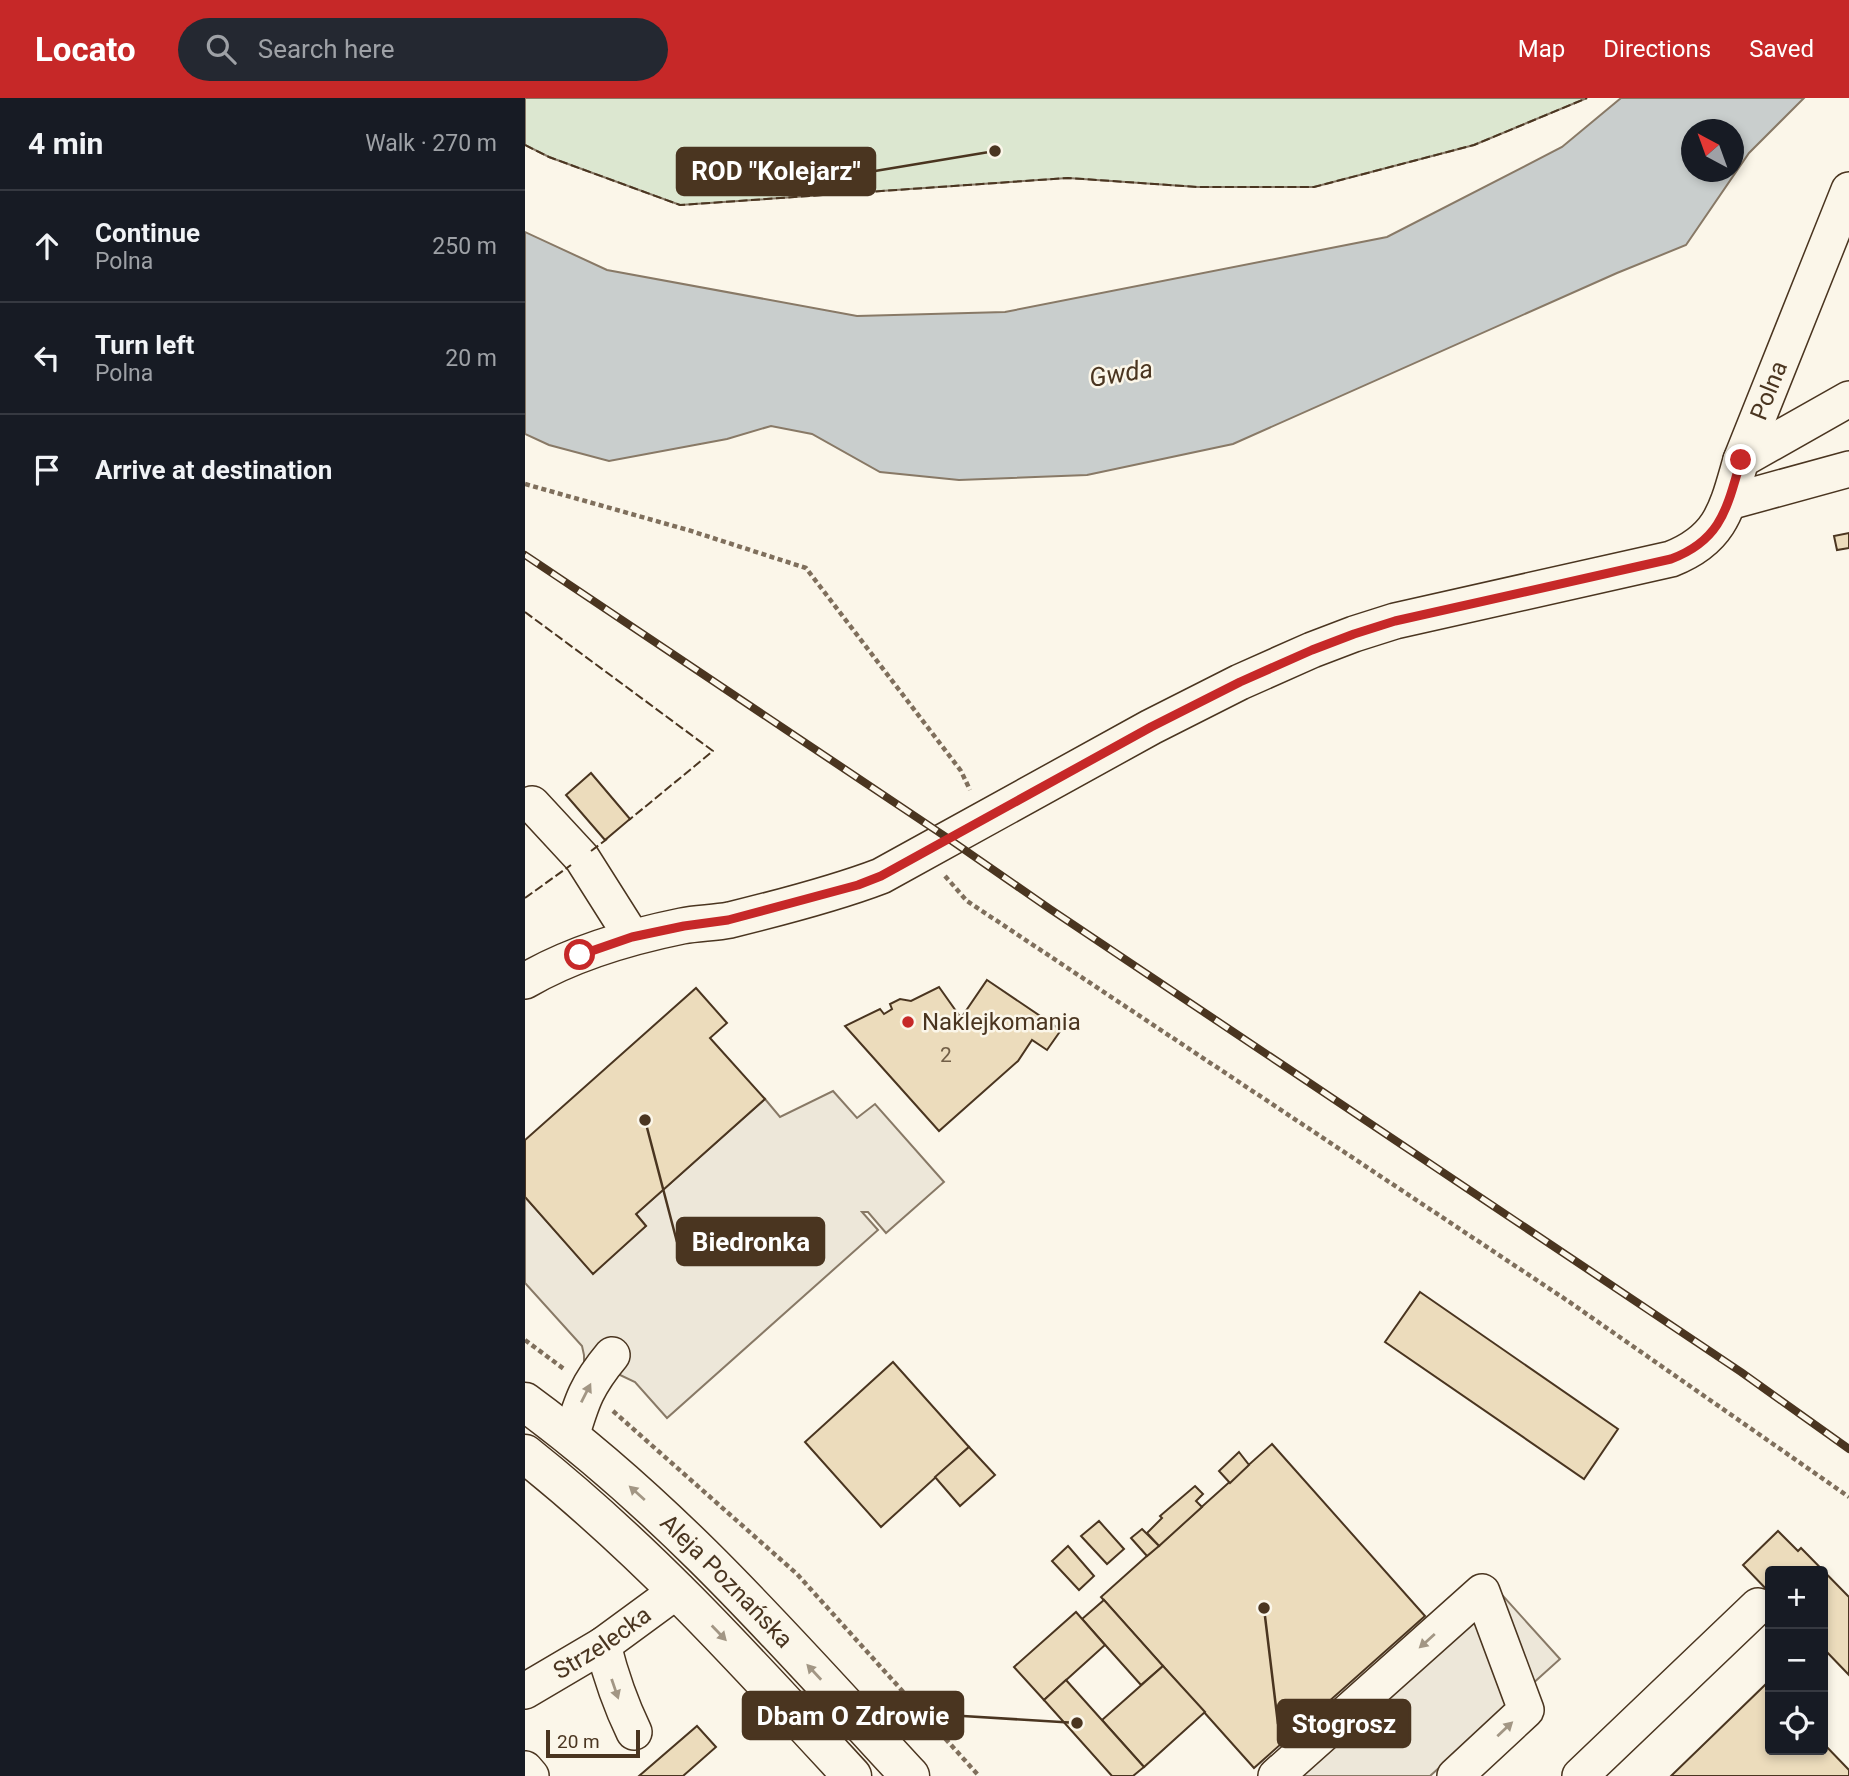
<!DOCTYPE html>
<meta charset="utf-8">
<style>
:root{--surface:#171b24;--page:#242831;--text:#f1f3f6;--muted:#9ea1a6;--line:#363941;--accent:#c62828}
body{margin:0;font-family:Roboto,sans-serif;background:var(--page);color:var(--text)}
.controls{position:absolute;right:21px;bottom:21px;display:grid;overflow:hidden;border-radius:7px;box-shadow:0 4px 10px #0003}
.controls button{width:63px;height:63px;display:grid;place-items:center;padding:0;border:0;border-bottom:2px solid var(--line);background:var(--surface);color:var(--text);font:35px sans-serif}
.compass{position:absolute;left:1156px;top:21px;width:63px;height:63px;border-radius:50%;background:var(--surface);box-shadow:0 4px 10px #0003;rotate:319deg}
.scale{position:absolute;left:21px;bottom:18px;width:94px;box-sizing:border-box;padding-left:7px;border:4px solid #4a3520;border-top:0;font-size:19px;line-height:24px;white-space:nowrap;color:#4a3520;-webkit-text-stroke:5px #fbf6e9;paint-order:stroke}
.stop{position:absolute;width:21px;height:21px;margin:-16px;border:5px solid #c62828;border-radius:50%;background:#fff}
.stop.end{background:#c62828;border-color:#fff;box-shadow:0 2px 7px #0008}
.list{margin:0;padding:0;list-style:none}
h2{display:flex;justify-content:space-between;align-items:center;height:91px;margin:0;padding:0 28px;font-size:30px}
h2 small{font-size:23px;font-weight:400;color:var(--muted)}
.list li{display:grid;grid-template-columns:46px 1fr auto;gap:21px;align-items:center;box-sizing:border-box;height:112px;padding:0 28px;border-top:2px solid var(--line)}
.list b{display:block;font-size:26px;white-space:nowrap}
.list p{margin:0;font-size:23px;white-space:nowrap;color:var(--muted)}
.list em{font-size:23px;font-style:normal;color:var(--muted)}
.icon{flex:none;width:38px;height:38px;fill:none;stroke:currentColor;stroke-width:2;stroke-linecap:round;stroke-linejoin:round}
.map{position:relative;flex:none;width:1324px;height:1678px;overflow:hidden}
header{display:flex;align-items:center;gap:42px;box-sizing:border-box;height:98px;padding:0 35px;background:var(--accent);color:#fff}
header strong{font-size:33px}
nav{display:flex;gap:38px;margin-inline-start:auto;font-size:24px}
.search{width:490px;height:63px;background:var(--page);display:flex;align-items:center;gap:18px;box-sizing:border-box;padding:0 24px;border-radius:38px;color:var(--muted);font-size:26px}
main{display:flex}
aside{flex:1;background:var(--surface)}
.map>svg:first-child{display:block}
.green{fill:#dce7d0;stroke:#887966;stroke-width:2}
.parking{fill:#ede7d9;stroke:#887966;stroke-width:2}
.water{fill:#c9cecd;stroke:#887966;stroke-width:2;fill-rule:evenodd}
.building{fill:#ecdcbc;stroke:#4a3520;stroke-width:2}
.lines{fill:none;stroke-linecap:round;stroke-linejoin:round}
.minor-casing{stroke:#4a3520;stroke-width:38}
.major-casing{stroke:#4a3520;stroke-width:41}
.path{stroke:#7f6f5c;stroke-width:4.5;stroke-dasharray:5 3.5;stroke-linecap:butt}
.minor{stroke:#fbf6e9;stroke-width:35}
.major{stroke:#fbf6e9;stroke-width:38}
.rail-casing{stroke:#4a3520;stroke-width:8}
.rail{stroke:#fbf6e9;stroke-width:5;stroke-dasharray:16;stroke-linecap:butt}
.fence{stroke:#4a3520;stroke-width:2;stroke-dasharray:9 3.5;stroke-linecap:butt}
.oneway{fill:#a29684}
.route{stroke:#c62828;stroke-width:9}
.poi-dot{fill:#c62828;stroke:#fbf6e9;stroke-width:2.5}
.labels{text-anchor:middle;stroke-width:5;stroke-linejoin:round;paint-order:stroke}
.number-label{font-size:21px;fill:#725f47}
.street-label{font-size:24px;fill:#4a3520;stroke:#fbf6e9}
.poi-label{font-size:24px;fill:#4a3520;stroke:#fbf6e9;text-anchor:start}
.water-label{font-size:26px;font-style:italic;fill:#4a3520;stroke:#fbf6e9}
.leader{fill:none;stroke:#4a3520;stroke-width:2.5}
.callout-dot{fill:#4a3520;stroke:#fbf6e9;stroke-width:2.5}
.callout{fill:#4a3520;stroke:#4a3520;stroke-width:2.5}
.callout-label{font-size:26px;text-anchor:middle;font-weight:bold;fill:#fff}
</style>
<header>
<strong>Locato</strong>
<div class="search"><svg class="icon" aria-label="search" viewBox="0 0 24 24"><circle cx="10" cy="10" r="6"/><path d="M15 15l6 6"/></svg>Search here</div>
<nav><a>Map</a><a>Directions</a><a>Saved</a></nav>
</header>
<main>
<aside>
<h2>4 min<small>Walk · 270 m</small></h2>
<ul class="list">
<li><svg class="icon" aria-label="ahead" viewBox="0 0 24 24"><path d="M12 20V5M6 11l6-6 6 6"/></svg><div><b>Continue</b><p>Polna</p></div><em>250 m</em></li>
<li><svg class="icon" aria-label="left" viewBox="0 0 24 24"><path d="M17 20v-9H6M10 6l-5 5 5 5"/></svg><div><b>Turn left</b><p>Polna</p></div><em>20 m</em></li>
<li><svg class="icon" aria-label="arrive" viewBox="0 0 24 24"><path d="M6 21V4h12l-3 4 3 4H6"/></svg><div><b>Arrive at destination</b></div></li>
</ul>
</aside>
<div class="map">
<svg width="1324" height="1678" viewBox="0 0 1324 1678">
<rect width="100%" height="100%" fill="#fbf6e9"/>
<path class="green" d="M 0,0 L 1062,0 L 949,47 L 789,89 L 673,89 L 543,80 L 155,107 L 24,59 L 0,47 Z"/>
<g class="parking">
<path d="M 308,993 L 332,1020 L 350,1006 L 419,1084 L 361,1135 L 343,1114 L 337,1114 L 353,1132 L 142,1320 L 110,1284 L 93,1276 L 59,1267 L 59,1257 L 57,1248 L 0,1185 L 0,1099 L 68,1175 L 121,1128 L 111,1116 L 240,1001 L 255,1019 Z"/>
<path d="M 960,1478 L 1035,1561 L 905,1678 L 771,1678 Z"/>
</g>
<path class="water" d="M 1096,0 L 1279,0 L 1224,55 L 1161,147 L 1092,175 L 708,346 L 562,377 L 434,382 L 355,374 L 287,336 L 246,328 L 202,341 L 84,363 L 24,347 L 0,336 L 0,134 L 82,172 L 332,218 L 480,214 L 862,139 L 1037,49 ZM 1167,32 L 1209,32 L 1209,74 L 1167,74 Z"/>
<g class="building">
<path d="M 1324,435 L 1324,450 L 1312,452 L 1309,438 Z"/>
<path d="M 66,675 L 105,721 L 80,742 L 41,697 Z"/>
<path d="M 462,882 L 536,932 L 522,952 L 507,942 L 493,963 L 414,1033 L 320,928 L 355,911 L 359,916 L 367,911 L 365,906 L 375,901 L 386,903 L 414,889 L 436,920 Z"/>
<path d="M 171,890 L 202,925 L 185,940 L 240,1001 L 111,1116 L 121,1128 L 68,1176 L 0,1099 L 0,1042 Z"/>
<path d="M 895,1194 L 1093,1331 L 1059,1381 L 860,1244 Z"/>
<path d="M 368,1264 L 444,1349 L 356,1429 L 280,1344 Z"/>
<path d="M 747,1346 L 900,1518 L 729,1670 L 576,1499 Z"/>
<path d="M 444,1349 L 470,1377 L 435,1408 L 410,1379 Z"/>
<path d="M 714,1354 L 724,1367 L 705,1385 L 694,1373 Z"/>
<path d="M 670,1388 L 678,1396 L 671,1403 L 677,1409 L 634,1448 L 622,1435 L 637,1420 L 635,1418 Z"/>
<path d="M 574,1423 L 599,1451 L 582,1466 L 556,1438 Z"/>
<path d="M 617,1431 L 634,1448 L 622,1458 L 606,1440 Z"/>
<path d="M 1253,1433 L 1273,1453 L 1276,1450 L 1324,1499 L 1324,1577 L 1298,1550 L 1298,1473 L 1245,1473 L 1245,1495 L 1218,1467 Z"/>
<path d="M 543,1448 L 569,1478 L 554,1492 L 527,1463 Z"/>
<path d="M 579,1502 L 638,1568 L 616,1587 L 557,1521 Z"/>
<path d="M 551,1514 L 580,1547 L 519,1602 L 489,1569 Z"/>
<path d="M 638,1568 L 680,1614 L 619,1669 L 577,1622 Z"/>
<path d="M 541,1582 L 619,1669 L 608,1678 L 587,1678 L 519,1602 Z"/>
<path d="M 1241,1586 L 1245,1590 L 1245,1652 L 1298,1652 L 1298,1645 L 1324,1672 L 1324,1678 L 1146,1678 Z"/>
<path d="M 172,1628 L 191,1649 L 158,1678 L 114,1678 Z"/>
</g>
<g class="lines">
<g class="minor-casing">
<g id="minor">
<path d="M 1216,362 L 1324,301"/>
<path d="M 1204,404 L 1324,371"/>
<path d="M 7,706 L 57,760 L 107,839"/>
<path id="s1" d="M 0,883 C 48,855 103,839 157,828 C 173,825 190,825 205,822 C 254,810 309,796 356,778 L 626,629 L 715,584 L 787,552 L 829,536 L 870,523 L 1146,461 C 1197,441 1202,410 1216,362 L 1324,92"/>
<path d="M 46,1339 C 57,1302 62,1287 87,1257"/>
<path d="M 78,1547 C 86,1579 94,1603 109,1634"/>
<path id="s2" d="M 0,1593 L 78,1547 L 153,1492"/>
<path d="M 0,1671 L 6,1678"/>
<path d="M 751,1678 L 957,1494 L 1001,1612 L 930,1678"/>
<path d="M 1055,1678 L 1233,1508"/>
</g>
</g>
<g class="major-casing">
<g id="major">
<path id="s3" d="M 0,1304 C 145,1410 263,1546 385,1678"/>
<path d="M 0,1356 C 121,1452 223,1565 327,1678"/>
</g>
</g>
<g class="path">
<path d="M 0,386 L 163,432 L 281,470 L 436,673 L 445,692"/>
<path d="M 420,778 L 442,803 L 1043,1203 L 1324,1399"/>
<path d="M 0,1242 L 39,1271"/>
<path d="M 88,1313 L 272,1476 L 454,1678"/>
</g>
<use href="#minor" class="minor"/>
<use href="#major" class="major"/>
<g class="rail-casing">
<path id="rail" d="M 0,457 L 424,741 L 525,811 L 1216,1274 L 1324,1351"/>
</g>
<use href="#rail" class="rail"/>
<g class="fence">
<path d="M 0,47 L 24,59 L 155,107 L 543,80 L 673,89 L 789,89 L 949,47 L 1062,0"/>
<path d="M 0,514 L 188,653 L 104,722"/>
<path d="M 66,753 L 82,741"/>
<path d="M 0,800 L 46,767"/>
</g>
</g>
<defs><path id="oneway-solid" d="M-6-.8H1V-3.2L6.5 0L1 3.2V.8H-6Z" transform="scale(1.75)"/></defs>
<g class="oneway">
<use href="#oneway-solid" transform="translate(61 1295) rotate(-63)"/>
<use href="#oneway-solid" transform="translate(112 1395) rotate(-138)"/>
<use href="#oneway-solid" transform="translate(194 1535) rotate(46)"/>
<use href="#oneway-solid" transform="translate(902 1543) rotate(138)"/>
<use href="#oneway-solid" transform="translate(289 1574) rotate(-133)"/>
<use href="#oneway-solid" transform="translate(90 1591) rotate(71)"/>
<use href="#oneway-solid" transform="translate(980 1631) rotate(-43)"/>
</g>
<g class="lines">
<path class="route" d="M 55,857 L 107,839 L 159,828 L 203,822 L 333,787 L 356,778 L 626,629 L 715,584 L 787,552 L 829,536 L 870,523 L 1146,461 C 1197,442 1202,409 1216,362"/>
</g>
<circle class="poi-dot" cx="383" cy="924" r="7"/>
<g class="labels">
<g class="number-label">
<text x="421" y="964">2</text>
</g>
<g class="street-label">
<text dy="8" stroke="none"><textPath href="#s1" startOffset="1433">Polna</textPath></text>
<text dy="8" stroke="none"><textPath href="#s3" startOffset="270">Aleja Poznańska</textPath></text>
<text dy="8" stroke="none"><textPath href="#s2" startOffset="91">Strzelecka</textPath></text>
</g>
<g class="poi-label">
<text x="397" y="932">Naklejkomania</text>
</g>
<g class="water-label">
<text transform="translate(596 275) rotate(-9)" y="9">Gwda</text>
</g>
</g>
<path class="leader" d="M470 53L350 73M120 1022L152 1144M552 1625L438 1618M739 1510L753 1626"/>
<g class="callout-dot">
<circle cx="470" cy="53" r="7"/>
<circle cx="120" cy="1022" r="7"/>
<circle cx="552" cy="1625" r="7"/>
<circle cx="739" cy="1510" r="7"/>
</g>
<g class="callout">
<rect x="152" y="50" width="198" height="47" rx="7"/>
<rect x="152" y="1120" width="147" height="47" rx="7"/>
<rect x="218" y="1594" width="220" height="47" rx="7"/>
<rect x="753" y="1602" width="132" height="47" rx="7"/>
</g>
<g class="callout-label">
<text x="251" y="82">ROD "Kolejarz"</text>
<text x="226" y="1153">Biedronka</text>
<text x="328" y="1627">Dbam O Zdrowie</text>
<text x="819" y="1635">Stogrosz</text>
</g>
</svg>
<div class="controls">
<button>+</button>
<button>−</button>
<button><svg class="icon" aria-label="locate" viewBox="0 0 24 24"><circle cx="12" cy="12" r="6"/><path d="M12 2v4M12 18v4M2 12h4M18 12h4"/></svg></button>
</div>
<svg class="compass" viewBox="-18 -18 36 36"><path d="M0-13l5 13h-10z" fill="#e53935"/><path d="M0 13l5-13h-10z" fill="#9ea1a6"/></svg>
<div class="scale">20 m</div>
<div class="stop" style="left:55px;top:857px"></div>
<div class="stop end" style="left:1216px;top:362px"></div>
</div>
</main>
